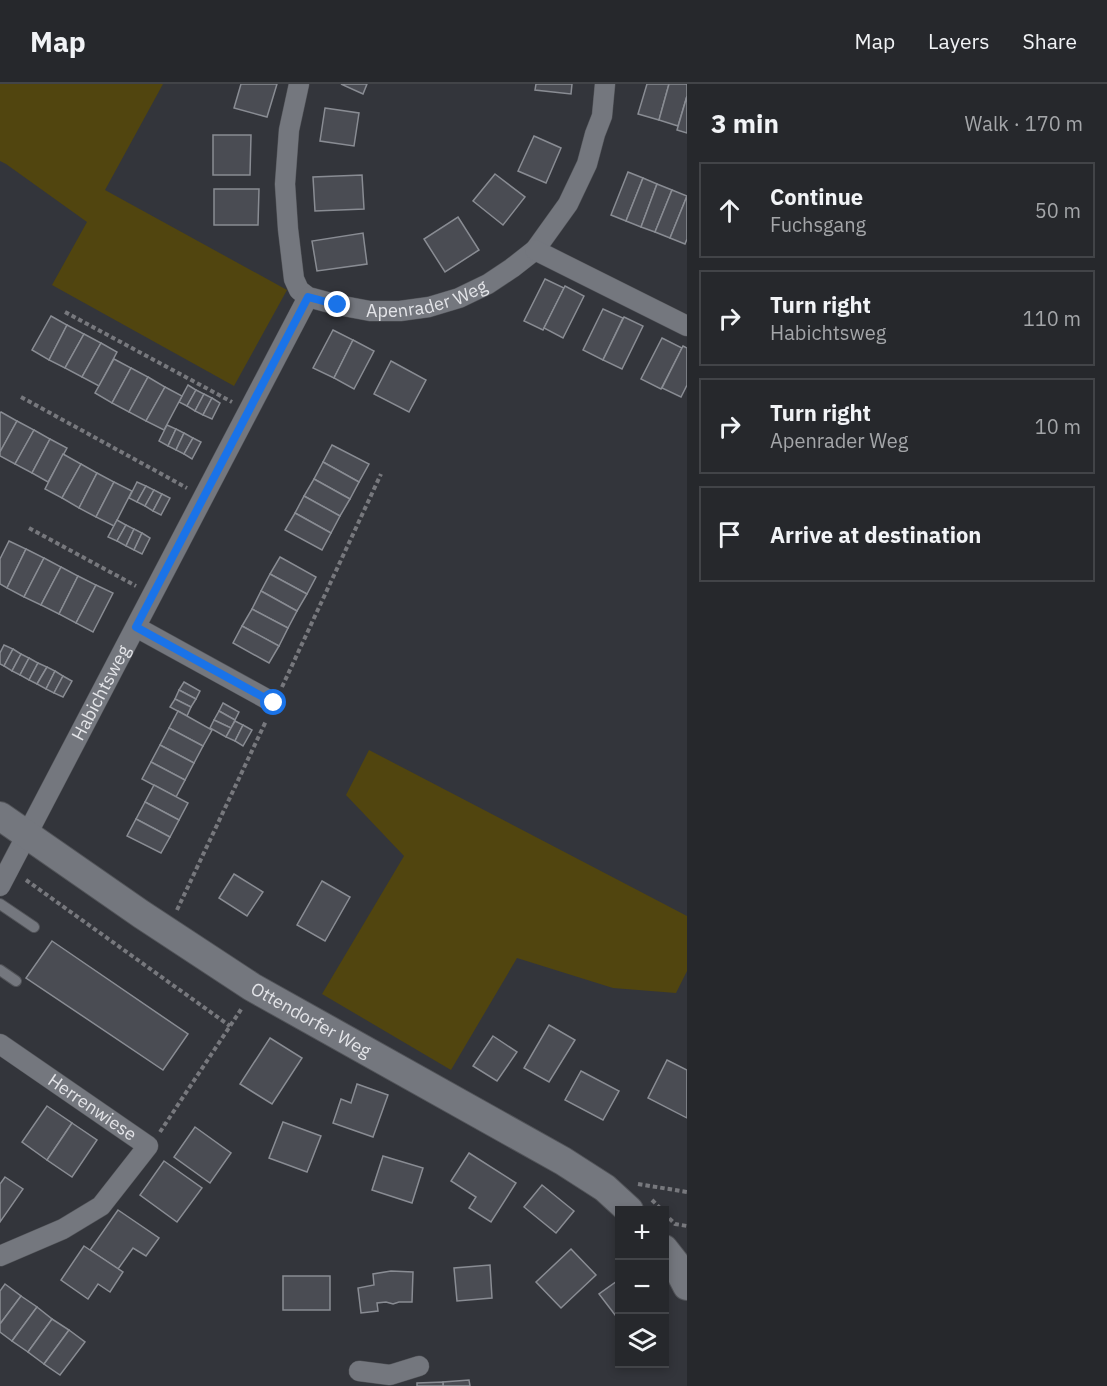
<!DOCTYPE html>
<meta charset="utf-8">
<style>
:root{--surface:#26282c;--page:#323438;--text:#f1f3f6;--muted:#a4a6a9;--line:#424448}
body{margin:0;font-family:"IBM Plex Sans",sans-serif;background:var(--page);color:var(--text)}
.controls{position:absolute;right:18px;bottom:18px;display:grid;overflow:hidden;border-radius:0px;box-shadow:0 3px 9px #0003}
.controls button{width:54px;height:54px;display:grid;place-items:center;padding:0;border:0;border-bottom:2px solid var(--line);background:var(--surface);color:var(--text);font:30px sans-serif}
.stop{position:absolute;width:18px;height:18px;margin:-14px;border:4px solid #1a73e8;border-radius:50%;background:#fff}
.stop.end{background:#1a73e8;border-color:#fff;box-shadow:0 2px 6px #0008}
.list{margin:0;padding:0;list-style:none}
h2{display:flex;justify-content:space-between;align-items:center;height:78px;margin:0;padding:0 24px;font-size:26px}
h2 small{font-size:20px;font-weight:400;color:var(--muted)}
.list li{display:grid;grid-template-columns:39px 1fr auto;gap:18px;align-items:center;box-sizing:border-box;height:96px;margin:0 12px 12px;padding:0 12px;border:2px solid var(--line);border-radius:0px}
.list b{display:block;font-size:22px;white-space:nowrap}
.list p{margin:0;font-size:20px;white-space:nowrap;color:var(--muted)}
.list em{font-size:20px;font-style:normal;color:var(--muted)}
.icon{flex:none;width:33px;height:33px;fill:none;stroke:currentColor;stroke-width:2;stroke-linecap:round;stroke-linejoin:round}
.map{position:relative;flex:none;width:687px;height:1302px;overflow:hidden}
header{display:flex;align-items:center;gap:36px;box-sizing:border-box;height:84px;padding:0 30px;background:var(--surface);border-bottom:2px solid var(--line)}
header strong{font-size:28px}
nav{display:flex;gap:33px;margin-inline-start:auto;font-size:21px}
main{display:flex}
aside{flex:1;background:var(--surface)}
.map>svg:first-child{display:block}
.green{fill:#51450f}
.building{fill:#4a4c53;stroke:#898c93;stroke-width:1.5}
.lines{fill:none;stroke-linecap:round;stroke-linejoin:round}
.service-casing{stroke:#525459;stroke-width:12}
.minor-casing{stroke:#525459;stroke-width:21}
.secondary-casing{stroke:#525459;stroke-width:30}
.path{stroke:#77787d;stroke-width:4;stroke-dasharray:4.5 3;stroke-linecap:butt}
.service{stroke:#74777e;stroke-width:10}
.minor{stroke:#74777e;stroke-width:20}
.secondary{stroke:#74777e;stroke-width:28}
.route{stroke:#1a73e8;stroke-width:8}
.labels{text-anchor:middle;stroke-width:4.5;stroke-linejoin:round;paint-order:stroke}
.street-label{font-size:18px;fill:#e3e4e8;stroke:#1b1d1f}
</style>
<header>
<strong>Map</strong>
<nav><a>Map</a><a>Layers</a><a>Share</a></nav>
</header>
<main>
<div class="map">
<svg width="687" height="1302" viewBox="0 0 687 1302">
<rect width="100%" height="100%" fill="#33353b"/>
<g class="green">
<path d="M 0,0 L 163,0 L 105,106 L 287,206 L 234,302 L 52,201 L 87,138 L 6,80 L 0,77 Z"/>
<path d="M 369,666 L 687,832 L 687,887 L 676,909 L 613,904 L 517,874 L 451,986 L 322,910 L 404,772 L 346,711 Z"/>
</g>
<g class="building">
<path d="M 241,0 L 277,0 L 267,33 L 234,24 Z"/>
<path d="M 341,0 L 367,0 L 363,10 Z"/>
<path d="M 536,0 L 572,0 L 571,10 L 535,6 Z"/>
<path d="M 647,0 L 669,0 L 659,36 L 638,30 Z"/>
<path d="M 669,0 L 687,0 L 687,12 L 678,42 L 659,36 Z"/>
<path d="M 687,12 L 687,49 L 677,46 Z"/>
<path d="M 325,24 L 359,29 L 354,62 L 320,57 Z"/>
<path d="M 213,51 L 251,51 L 250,91 L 213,91 Z"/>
<path d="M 534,52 L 561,64 L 546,99 L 518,87 Z"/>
<path d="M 628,88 L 643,94 L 626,137 L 611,131 Z"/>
<path d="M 495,90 L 525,113 L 503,141 L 473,117 Z"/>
<path d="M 362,91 L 364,125 L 315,127 L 313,93 Z"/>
<path d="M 643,94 L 657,100 L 641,143 L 626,137 Z"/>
<path d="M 657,100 L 672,106 L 655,148 L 641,143 Z"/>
<path d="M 214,105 L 259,105 L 258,141 L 214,141 Z"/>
<path d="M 672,106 L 687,112 L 670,154 L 655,148 Z"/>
<path d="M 687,112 L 687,155 L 685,160 L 670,154 Z"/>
<path d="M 458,133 L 479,166 L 445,188 L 424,155 Z"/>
<path d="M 363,149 L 367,180 L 317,187 L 312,157 Z"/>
<path d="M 545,195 L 564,204 L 543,246 L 524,237 Z"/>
<path d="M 565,202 L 584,212 L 563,254 L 544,244 Z"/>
<path d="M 603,225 L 623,234 L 603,276 L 583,266 Z"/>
<path d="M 51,232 L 67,241 L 49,276 L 32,266 Z"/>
<path d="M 624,233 L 643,242 L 622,285 L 603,276 Z"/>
<path d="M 67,241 L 84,250 L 65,284 L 49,276 Z"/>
<path d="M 333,246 L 353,256 L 334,294 L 313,284 Z"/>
<path d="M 84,250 L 101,259 L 82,293 L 65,284 Z"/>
<path d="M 662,254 L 682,264 L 661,305 L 641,295 Z"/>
<path d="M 353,256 L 374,267 L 354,305 L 334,294 Z"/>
<path d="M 101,259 L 117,268 L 99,302 L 82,293 Z"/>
<path d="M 683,262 L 687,264 L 687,301 L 681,313 L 662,304 Z"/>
<path d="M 114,275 L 131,284 L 112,319 L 95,309 Z"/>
<path d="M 391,277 L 426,296 L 409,328 L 374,310 Z"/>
<path d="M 131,284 L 148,293 L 129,328 L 112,319 Z"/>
<path d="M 148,293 L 165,303 L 146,337 L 129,328 Z"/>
<path d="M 188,301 L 196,306 L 187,322 L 179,318 Z"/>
<path d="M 165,303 L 182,312 L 164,346 L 146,337 Z"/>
<path d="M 196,306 L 204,310 L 195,327 L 187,322 Z"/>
<path d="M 204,310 L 212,314 L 203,331 L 195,327 Z"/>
<path d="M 212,314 L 220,319 L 212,335 L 203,331 Z"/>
<path d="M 1,328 L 17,337 L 0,368 L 0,329 Z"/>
<path d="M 17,337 L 34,346 L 15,380 L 0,372 L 0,368 Z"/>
<path d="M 167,341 L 176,345 L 168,362 L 159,357 Z"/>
<path d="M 176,345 L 184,349 L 176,366 L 168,362 Z"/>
<path d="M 34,346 L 50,355 L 32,389 L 15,380 Z"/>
<path d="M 184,349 L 193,354 L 184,370 L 176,366 Z"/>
<path d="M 193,354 L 201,358 L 192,375 L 184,370 Z"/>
<path d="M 50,355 L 67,364 L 48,398 L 32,389 Z"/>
<path d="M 332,361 L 369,380 L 359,398 L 323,378 Z"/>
<path d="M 63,370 L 81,380 L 62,414 L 45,405 Z"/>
<path d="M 323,378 L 359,398 L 350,415 L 314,395 Z"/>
<path d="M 81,380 L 97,389 L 79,424 L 62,414 Z"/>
<path d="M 97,389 L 114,398 L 96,433 L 79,424 Z"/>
<path d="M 314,395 L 350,415 L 340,432 L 304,412 Z"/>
<path d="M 114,398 L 132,407 L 114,442 L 96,433 Z"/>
<path d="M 137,398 L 146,402 L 137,418 L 129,414 Z"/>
<path d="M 146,402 L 154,406 L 145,422 L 137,418 Z"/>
<path d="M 154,406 L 162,410 L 153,427 L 145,422 Z"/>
<path d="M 162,410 L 170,414 L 161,431 L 153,427 Z"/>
<path d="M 304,412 L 340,432 L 331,449 L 295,429 Z"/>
<path d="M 295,429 L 331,449 L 322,466 L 285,446 Z"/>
<path d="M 117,436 L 126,441 L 117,457 L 108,453 Z"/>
<path d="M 126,441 L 134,445 L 126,462 L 117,457 Z"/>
<path d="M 134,445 L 142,449 L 134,466 L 126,462 Z"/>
<path d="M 142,449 L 150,454 L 142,470 L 134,466 Z"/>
<path d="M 9,457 L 26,465 L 7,504 L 0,500 L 0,475 Z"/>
<path d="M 26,465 L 44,474 L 24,513 L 7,504 Z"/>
<path d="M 280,473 L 316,493 L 307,510 L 270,490 Z"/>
<path d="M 44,474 L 61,483 L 41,521 L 24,513 Z"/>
<path d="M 61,483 L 78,492 L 59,530 L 41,521 Z"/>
<path d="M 270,490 L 307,510 L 297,527 L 261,507 Z"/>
<path d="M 78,492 L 96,501 L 76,539 L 59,530 Z"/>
<path d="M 96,501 L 113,509 L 93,548 L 76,539 Z"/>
<path d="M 261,507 L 297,527 L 288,544 L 252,525 Z"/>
<path d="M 252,525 L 288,544 L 279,562 L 242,542 Z"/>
<path d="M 242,542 L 279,562 L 269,579 L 233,559 Z"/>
<path d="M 4,561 L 13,565 L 4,582 L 0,580 L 0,569 Z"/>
<path d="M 13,565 L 21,570 L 12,587 L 4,582 Z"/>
<path d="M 21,570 L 29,574 L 20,591 L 12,587 Z"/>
<path d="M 29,574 L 38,579 L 29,596 L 20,591 Z"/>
<path d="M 38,579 L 47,583 L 37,600 L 29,596 Z"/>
<path d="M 47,583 L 55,587 L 46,605 L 37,600 Z"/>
<path d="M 55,587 L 63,592 L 54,609 L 46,605 Z"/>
<path d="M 63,592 L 72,597 L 63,613 L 54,609 Z"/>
<path d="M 184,598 L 200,607 L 196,615 L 179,606 Z"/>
<path d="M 179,606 L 196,615 L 191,623 L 175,615 Z"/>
<path d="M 175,615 L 191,623 L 187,632 L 170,623 Z"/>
<path d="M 223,619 L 239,628 L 235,636 L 219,627 Z"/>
<path d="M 178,627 L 212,646 L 203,662 L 169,644 Z"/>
<path d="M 219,627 L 235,636 L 231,644 L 214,636 Z"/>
<path d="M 214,636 L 231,644 L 226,653 L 210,644 Z"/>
<path d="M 235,637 L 243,641 L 235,657 L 226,653 Z"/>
<path d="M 243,641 L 252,646 L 243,662 L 235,657 Z"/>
<path d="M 169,644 L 203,662 L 194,679 L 160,661 Z"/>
<path d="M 160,661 L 194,679 L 185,696 L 151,678 Z"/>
<path d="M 151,678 L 185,696 L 176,713 L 142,695 Z"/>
<path d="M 154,701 L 188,719 L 179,736 L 145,718 Z"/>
<path d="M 145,718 L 179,736 L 170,753 L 136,735 Z"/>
<path d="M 136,735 L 170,753 L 161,769 L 127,752 Z"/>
<path d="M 234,790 L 263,808 L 247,832 L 219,814 Z"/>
<path d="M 322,797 L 350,813 L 325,857 L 297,841 Z"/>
<path d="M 52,857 L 188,950 L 163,986 L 26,894 Z"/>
<path d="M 549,941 L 575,956 L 549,998 L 524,984 Z"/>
<path d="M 493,952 L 517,968 L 497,997 L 473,982 Z"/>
<path d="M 270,954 L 302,974 L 272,1020 L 240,1000 Z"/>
<path d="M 667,976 L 687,986 L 687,1034 L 648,1014 Z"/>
<path d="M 581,987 L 619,1007 L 603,1036 L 565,1016 Z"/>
<path d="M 357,1000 L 388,1011 L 373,1053 L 333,1039 L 341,1015 L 351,1019 Z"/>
<path d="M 47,1022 L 72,1039 L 47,1076 L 22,1058 Z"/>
<path d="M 283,1038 L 321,1052 L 307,1088 L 269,1074 Z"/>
<path d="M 72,1039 L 97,1056 L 72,1093 L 47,1076 Z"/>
<path d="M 195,1043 L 231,1069 L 210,1099 L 174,1073 Z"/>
<path d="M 469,1069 L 516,1099 L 491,1138 L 469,1124 L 476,1113 L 451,1097 Z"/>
<path d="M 383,1072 L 423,1084 L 412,1119 L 372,1106 Z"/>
<path d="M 164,1077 L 202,1104 L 177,1138 L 140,1111 Z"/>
<path d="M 5,1093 L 23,1105 L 0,1138 L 0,1100 Z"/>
<path d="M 542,1101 L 574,1127 L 556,1149 L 524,1123 Z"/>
<path d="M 118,1126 L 159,1154 L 146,1172 L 133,1164 L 118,1185 L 90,1166 Z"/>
<path d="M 84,1162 L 123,1188 L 110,1208 L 98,1200 L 88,1215 L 61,1196 Z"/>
<path d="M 571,1165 L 596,1191 L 561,1224 L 536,1198 Z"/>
<path d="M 490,1181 L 492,1214 L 457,1217 L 454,1184 Z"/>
<path d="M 391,1187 L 413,1188 L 412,1218 L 399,1218 L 393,1220 L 386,1218 L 377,1219 L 378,1227 L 361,1229 L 358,1204 L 374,1201 L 373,1190 Z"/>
<rect x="283" y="1192" width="47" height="34"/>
<path d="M 620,1195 L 620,1235 L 619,1236 L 599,1210 Z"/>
<path d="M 5,1200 L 21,1212 L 0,1240 L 0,1207 Z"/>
<path d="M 21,1212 L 37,1223 L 12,1257 L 0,1248 L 0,1240 Z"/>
<path d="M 37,1223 L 52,1235 L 28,1268 L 12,1257 Z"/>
<path d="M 52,1235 L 69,1246 L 44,1280 L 28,1268 Z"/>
<path d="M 69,1246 L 85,1258 L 60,1291 L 44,1280 Z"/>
<path d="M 469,1296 L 470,1302 L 443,1302 L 443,1298 Z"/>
<path d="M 443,1298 L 443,1302 L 417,1302 L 417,1299 Z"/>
</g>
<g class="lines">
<g class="service-casing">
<g id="service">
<path d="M 0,820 L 34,843"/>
<path d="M 0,886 L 16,897"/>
</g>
</g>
<g class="minor-casing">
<g id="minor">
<path id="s1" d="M 299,0 L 289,46 L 285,100 L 288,145 L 294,195 L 299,206 L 308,213 L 338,221 L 370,227 L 400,227 L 429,223 L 459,214 L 488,200 L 512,184 L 535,166 L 568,120 L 587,80 L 595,50 L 602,32 L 605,0"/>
<path d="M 535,166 L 687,242"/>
<path d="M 136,543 L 274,619"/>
<path id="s2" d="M 0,802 L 308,213"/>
<path id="s3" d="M 0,960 L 148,1062 L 101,1122 L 63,1145 L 0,1172"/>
<path d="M 359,1287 L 390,1291 L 419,1282"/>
</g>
</g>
<g class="secondary-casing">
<g id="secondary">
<path id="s4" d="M 0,732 L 141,830 L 252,903 L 563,1077 L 605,1104 L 629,1126"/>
<path d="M 664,1165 L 675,1179 L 687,1202"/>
</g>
</g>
<g class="path">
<path d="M 65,228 L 232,318"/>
<path d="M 21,313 L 187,404"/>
<path d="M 29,444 L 136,502"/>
<path d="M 282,603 L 381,390"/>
<path d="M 26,796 L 230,942"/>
<path d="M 177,826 L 266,637"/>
<path d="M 160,1048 L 242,924"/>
<path d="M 638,1100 L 687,1108"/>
<path d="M 652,1116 L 662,1126"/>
<path d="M 664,1129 L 675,1140 L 687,1142"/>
</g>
<use href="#service" class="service"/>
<use href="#minor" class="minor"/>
<use href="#secondary" class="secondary"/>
</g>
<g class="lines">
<path class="route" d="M 274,619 L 136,543 L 308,213 L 338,221"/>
</g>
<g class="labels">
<g class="street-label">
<text dy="6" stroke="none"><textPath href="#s1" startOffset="342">Apenrader Weg</textPath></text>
<text dy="6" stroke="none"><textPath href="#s2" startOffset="218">Habichtsweg</textPath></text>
<text dy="6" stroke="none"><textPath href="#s4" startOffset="372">Ottendorfer Weg</textPath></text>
<text dy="6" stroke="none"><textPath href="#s3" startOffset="112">Herrenwiese</textPath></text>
</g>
</g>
</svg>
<div class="controls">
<button>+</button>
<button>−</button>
<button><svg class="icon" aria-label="layers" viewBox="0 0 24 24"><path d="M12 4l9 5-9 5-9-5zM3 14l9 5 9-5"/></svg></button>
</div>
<div class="stop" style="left:274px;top:619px"></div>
<div class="stop end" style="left:338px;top:221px"></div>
</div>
<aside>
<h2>3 min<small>Walk · 170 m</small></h2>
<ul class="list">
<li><svg class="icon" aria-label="ahead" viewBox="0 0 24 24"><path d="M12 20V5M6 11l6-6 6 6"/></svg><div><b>Continue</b><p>Fuchsgang</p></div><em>50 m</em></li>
<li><svg class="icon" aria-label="right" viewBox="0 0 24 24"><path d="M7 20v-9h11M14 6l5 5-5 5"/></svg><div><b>Turn right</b><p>Habichtsweg</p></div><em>110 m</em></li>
<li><svg class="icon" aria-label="right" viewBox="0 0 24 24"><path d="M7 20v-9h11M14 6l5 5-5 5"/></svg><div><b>Turn right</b><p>Apenrader Weg</p></div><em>10 m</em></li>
<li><svg class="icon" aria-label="arrive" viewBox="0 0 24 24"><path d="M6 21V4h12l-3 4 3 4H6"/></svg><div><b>Arrive at destination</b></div></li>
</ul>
</aside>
</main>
